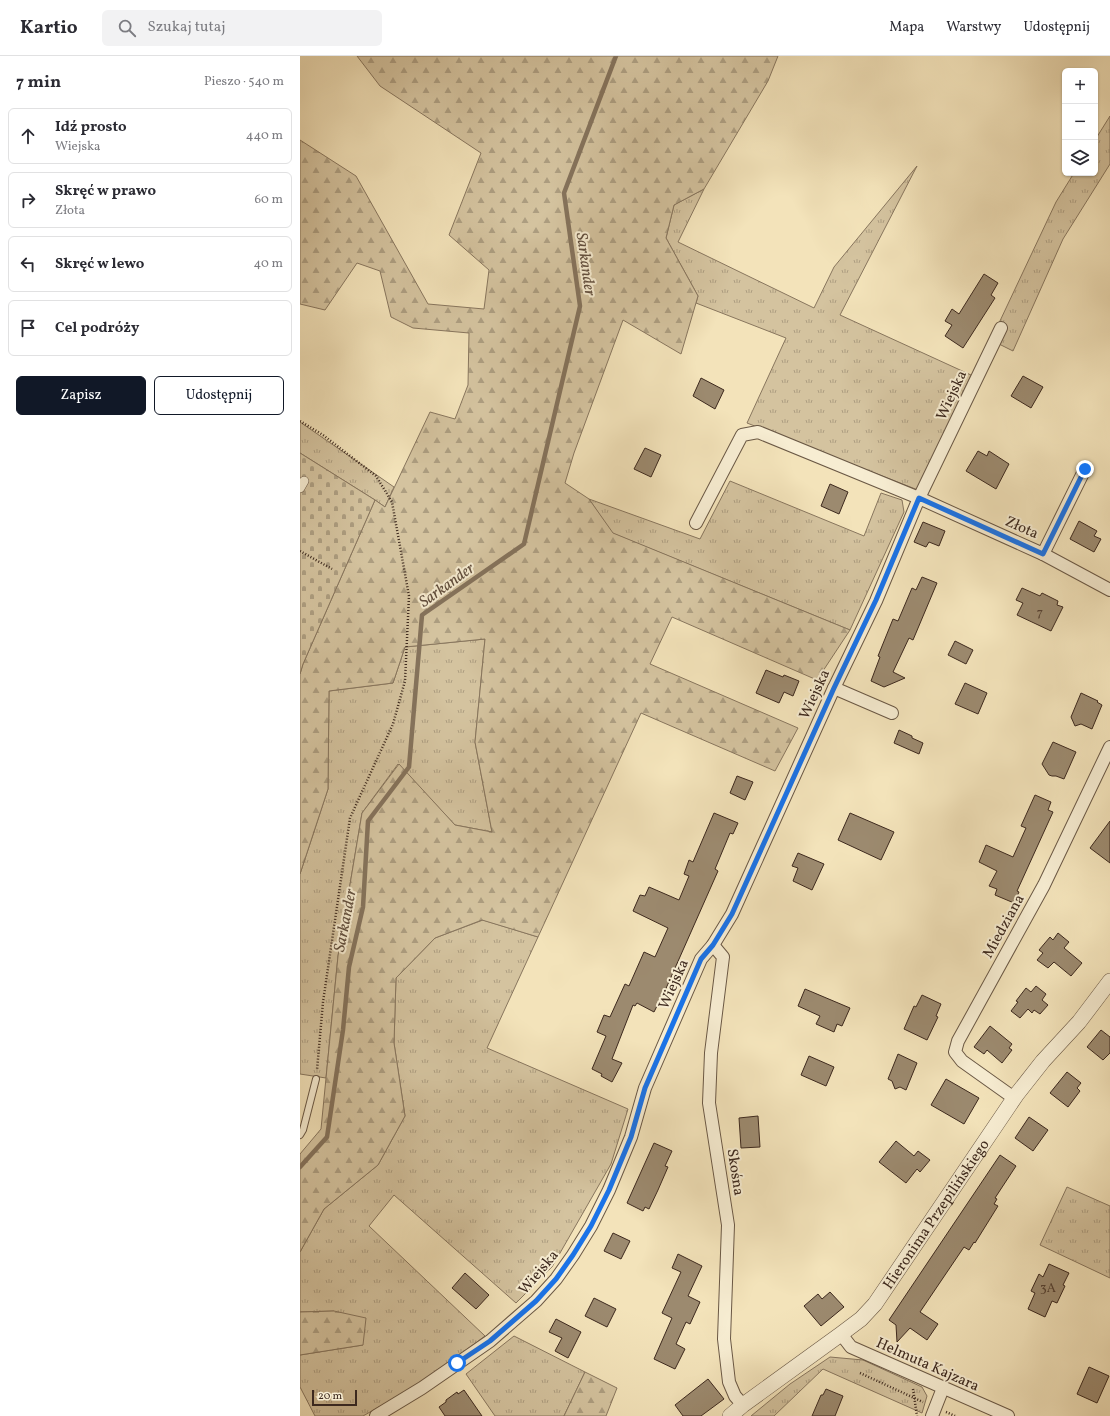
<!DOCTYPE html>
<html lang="pl">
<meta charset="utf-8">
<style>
:root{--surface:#fff;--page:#f2f2f3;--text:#2b2b33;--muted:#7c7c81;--line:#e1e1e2;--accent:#111827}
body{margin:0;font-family:Vollkorn,serif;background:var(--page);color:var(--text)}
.controls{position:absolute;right:12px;top:12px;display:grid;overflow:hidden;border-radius:6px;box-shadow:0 1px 3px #0004}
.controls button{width:36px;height:36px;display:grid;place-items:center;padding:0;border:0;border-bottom:1px solid var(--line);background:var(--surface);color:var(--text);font:20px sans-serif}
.scale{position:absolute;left:12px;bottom:10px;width:45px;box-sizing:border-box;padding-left:4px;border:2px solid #3d291e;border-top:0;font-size:11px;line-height:14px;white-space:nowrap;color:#3d291e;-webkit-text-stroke:3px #f7edd2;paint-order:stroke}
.stop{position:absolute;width:12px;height:12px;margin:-9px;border:3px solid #1a73e8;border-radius:50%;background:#fff}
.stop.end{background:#1a73e8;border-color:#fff;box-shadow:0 1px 4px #0008}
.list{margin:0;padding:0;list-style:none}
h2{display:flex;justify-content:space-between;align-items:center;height:52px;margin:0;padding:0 16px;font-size:17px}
h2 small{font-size:13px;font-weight:400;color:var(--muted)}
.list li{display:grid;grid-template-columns:26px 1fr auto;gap:12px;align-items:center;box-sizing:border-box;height:56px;margin:0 8px 8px;padding:0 8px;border:1px solid var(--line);border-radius:6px}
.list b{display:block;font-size:15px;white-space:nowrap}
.list p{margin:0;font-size:13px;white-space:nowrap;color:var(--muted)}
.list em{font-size:13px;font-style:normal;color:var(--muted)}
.actions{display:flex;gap:8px;padding:12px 16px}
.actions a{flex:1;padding:9px 0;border:1px solid var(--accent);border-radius:6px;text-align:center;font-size:14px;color:var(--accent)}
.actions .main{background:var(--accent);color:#fff}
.icon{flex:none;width:22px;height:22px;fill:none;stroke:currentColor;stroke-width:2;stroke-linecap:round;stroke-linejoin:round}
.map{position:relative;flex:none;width:810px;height:1360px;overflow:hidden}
header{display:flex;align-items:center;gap:24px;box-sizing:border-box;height:56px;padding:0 20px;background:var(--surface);border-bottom:1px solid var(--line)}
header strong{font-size:19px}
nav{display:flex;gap:22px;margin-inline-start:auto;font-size:14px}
.search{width:280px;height:36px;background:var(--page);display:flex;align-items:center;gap:10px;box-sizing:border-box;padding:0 14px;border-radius:6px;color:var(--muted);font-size:15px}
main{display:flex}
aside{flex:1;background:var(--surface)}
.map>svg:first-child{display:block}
.grass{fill:url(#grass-tufts);stroke:#88765e}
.forest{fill:url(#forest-firs);stroke:#88765e}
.cemetery{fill:url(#cemetery-stones);stroke:#88765e}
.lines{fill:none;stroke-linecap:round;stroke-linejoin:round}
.stream{stroke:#85735c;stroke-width:4.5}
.building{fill:#9c8a6f;stroke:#3d291e}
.service-casing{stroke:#6a5845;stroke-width:8}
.pedestrian-casing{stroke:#6a5845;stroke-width:10}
.minor-casing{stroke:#6a5845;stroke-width:14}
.tertiary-casing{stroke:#6a5845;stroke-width:16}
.path{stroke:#3d291e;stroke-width:2.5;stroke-dasharray:1 2;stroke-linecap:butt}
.service{stroke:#f7edd2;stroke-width:6}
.pedestrian{stroke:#f7edd2;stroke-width:9}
.minor{stroke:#f7edd2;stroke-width:12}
.tertiary{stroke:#f7edd2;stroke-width:15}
.route{stroke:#1a73e8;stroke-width:5}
.labels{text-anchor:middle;stroke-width:4;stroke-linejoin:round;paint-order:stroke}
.number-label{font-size:13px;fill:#554132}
.street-label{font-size:15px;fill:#3d291e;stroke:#f7edd2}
.water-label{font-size:16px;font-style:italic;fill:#614e3d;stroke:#f7edd2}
</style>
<header>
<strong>Kartio</strong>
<div class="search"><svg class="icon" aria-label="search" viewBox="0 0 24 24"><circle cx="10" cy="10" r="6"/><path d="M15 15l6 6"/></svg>Szukaj tutaj</div>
<nav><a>Mapa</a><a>Warstwy</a><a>Udostępnij</a></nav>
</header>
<main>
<aside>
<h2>7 min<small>Pieszo · 540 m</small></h2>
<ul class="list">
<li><svg class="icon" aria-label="ahead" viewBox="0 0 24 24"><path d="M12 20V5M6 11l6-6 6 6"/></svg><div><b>Idź prosto</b><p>Wiejska</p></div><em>440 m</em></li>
<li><svg class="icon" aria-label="right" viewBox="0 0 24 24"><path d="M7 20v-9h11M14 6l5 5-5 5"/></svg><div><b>Skręć w prawo</b><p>Złota</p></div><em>60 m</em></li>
<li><svg class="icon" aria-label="left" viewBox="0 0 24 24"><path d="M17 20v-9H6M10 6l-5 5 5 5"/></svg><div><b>Skręć w lewo</b></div><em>40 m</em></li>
<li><svg class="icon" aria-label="arrive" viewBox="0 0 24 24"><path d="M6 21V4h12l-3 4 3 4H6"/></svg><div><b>Cel podróży</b></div></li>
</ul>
<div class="actions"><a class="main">Zapisz</a><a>Udostępnij</a></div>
</aside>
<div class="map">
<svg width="810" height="1360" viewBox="0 0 810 1360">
<defs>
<pattern id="grass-tufts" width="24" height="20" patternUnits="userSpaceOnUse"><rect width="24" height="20" fill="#d4c39f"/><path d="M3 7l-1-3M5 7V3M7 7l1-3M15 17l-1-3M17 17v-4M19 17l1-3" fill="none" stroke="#ad9e81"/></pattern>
<pattern id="forest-firs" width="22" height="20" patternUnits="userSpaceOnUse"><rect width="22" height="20" fill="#d4c39f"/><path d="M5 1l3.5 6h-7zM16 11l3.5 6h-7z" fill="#ad9e81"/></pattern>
<pattern id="cemetery-stones" width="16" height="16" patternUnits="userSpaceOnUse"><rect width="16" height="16" fill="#d4c39f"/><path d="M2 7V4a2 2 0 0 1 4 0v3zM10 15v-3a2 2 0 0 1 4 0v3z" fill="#ad9e81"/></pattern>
</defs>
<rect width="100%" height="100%" fill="#f3e3ba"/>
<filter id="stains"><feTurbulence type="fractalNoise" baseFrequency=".005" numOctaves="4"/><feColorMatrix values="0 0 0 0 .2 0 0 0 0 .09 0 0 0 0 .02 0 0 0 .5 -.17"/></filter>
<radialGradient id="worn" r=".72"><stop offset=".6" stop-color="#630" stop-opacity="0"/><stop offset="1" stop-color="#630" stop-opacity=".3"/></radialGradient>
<g class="grass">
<path d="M 810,60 L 810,108 L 763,183 L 713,295 L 691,284 L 756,146 L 774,117 L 795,117 L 795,84 Z"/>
<path d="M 617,110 L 540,259 L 671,319 L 618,434 L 447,367 L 486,282 L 396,247 L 398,240 L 366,182 L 374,149 L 404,133 L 378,186 L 514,252 L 534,211 Z"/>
<path d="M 0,366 L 94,431 L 85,451 L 75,444 L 0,397 Z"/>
<path d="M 430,425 L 564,480 L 581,437 L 602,444 L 604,456 L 550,574 L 312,477 L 289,443 L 400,483 Z"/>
<path d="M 185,583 L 175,686 L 192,776 L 155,769 L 98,708 L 62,757 L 38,900 L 26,1022 L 0,1018 L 0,818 L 28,733 L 29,635 L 93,627 L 105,591 Z"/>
<path d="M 183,864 L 238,881 L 187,992 L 328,1053 L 311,1108 L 252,1211 L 216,1247 L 94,1139 L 69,1170 L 185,1280 L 121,1327 L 63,1360 L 15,1360 L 0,1331 L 0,1299 L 63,1289 L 34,1255 L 0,1256 L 0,1196 L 24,1153 L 78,1109 L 105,1060 L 94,987 L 96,922 L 135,882 Z"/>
<path d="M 767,1131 L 810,1150 L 810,1222 L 740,1189 Z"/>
<path d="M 214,1280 L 285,1316 L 264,1360 L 195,1360 L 166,1318 Z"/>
<path d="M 530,1301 L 563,1304 L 622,1331 L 627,1340 L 622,1357 L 523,1313 L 474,1360 L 451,1360 L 490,1328 Z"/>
</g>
<g class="forest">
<path d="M 57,0 L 478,0 L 468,25 L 404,133 L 374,149 L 366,182 L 398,240 L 381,298 L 323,264 L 274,397 L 265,427 L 289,443 L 313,477 L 550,574 L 517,624 L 372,561 L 350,608 L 498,672 L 475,715 L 341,657 L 238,881 L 182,864 L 135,882 L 96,922 L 94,987 L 105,1060 L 78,1109 L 24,1153 L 0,1196 L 0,1098 L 21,1073 L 38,900 L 62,757 L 99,708 L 155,769 L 192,776 L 175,686 L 185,583 L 105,591 L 93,627 L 29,635 L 28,733 L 0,818 L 0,618 L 3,608 L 75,444 L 85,451 L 130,356 L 155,363 L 168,329 L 169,277 L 113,272 L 91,261 L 80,215 L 57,207 L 25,254 L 0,248 L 0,84 L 56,120 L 128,248 L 184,253 L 189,214 L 149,179 L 181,97 L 80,30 Z"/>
<path d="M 34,1255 L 66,1262 L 63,1289 L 0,1299 L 0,1256 Z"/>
<path d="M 285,1316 L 317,1332 L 306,1360 L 264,1360 Z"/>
</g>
<path class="cemetery" d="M 0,397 L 75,444 L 3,608 L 0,618 Z"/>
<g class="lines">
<path class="stream" d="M 0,1111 L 27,1081 L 43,974 L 49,911 L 63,851 L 68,765 L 109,711 L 122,559 L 224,488 L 280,250 L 264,137 L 316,0"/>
</g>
<g class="building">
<path d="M 684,218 L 698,227 L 691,239 L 695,242 L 663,292 L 645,280 L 652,269 L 645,265 L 652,253 L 659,258 Z"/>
<path d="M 723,320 L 743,331 L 731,352 L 711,340 Z"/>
<path d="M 401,322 L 424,334 L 415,353 L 393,340 Z"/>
<path d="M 345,392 L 361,399 L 351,421 L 334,413 Z"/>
<path d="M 678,395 L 687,400 L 689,395 L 709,408 L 696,433 L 666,415 Z"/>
<path d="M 530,428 L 548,436 L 539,458 L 521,450 Z"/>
<path d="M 779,465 L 797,475 L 794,480 L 801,483 L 794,496 L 770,483 Z"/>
<path d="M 623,466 L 645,475 L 639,490 L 629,486 L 626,491 L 614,486 Z"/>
<path d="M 622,521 L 637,527 L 613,584 L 609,582 L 593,616 L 605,622 L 584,631 L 571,625 L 580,601 L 578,600 L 593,563 L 598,565 L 612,532 L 616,534 Z"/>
<path d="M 722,532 L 740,540 L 742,537 L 758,545 L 757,549 L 763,551 L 751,575 L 717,559 L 723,547 L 716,544 Z"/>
<path d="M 655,585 L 673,594 L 666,608 L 648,599 Z"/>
<path d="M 466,614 L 483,621 L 484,619 L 499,625 L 493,640 L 484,636 L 479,647 L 456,637 Z"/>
<path d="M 665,627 L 687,637 L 678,658 L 655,648 Z"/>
<path d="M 781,637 L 798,645 L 797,646 L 802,649 L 792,673 L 781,668 L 775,670 L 771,661 Z"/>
<path d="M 599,674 L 612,680 L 612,682 L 623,687 L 619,698 L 594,687 Z"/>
<path d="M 753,686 L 776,696 L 764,723 L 756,720 L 752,720 L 749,719 L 742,708 Z"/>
<path d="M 437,720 L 453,726 L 445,744 L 430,737 Z"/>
<path d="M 735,739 L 751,746 L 748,754 L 753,756 L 717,835 L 719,836 L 714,847 L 695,839 L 697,833 L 689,830 L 697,815 L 679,806 L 686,789 L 713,801 L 726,772 L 721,770 Z"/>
<path d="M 414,757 L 438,767 L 433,778 L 430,777 L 415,813 L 418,815 L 360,946 L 359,946 L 354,956 L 337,947 L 335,950 L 333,949 L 312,1003 L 322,1007 L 312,1026 L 301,1020 L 302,1018 L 292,1013 L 306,980 L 297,976 L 304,959 L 310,961 L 325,928 L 329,930 L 344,896 L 355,901 L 368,872 L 333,855 L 340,839 L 345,840 L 349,831 L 379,844 L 389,820 L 384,818 L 389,804 L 393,806 Z"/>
<path d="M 550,757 L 594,776 L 581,804 L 538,784 Z"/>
<path d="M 810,765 L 810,807 L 790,792 Z"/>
<path d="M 498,797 L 524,808 L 512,834 L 493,825 L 498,812 L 492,810 Z"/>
<path d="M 758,877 L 769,886 L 764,892 L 782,907 L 771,920 L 754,906 L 748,912 L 737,904 L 743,897 L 739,894 L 750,881 L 753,884 Z"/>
<path d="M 736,930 L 746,938 L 742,944 L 748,949 L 740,958 L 734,954 L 732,957 L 728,953 L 720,962 L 711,955 L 718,946 L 716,945 L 726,932 L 731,936 Z"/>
<path d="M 505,933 L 550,952 L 542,970 L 537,968 L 534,976 L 516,968 L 520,960 L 498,950 Z"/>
<path d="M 622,939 L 641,948 L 636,960 L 638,961 L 627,984 L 604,973 L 614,950 L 616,951 Z"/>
<path d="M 690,970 L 712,988 L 709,992 L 712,994 L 702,1007 L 687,994 L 684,998 L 674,991 Z"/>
<path d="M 801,974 L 810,981 L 810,997 L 803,1004 L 787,991 Z"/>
<path d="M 598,998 L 617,1007 L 606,1034 L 600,1031 L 595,1033 L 592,1025 L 588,1023 Z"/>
<path d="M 509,1000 L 534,1011 L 526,1030 L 501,1019 Z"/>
<path d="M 767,1016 L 781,1027 L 777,1032 L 780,1035 L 768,1051 L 750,1037 Z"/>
<path d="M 646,1023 L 679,1042 L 664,1068 L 631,1049 Z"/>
<path d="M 458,1060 L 460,1091 L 441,1092 L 439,1062 Z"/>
<path d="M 729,1061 L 748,1074 L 733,1095 L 715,1082 Z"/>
<path d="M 596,1085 L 614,1100 L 618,1095 L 630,1104 L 620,1116 L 617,1113 L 606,1127 L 579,1106 Z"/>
<path d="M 354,1087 L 372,1095 L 365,1110 L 368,1111 L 358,1134 L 349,1153 L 345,1151 L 343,1155 L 327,1147 Z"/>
<path d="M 700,1099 L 716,1110 L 695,1142 L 697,1143 L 694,1148 L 698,1150 L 675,1187 L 674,1186 L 669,1194 L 664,1191 L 620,1256 L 638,1268 L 627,1284 L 610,1272 L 597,1286 L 596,1269 L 589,1264 Z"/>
<path d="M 313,1177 L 330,1185 L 321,1203 L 304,1195 Z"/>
<path d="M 378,1198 L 402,1210 L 388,1240 L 400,1246 L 390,1268 L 386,1266 L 376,1288 L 385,1293 L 375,1313 L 354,1303 L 372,1262 L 362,1257 L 381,1216 L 372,1212 Z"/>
<path d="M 749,1208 L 769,1217 L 763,1229 L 765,1230 L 757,1247 L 752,1245 L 745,1261 L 728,1253 L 735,1237 L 731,1235 L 739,1218 L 743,1221 Z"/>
<path d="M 165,1217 L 189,1239 L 176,1253 L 152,1232 Z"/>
<path d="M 530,1236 L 544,1251 L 521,1270 L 504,1250 L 518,1238 L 522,1243 Z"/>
<path d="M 294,1242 L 316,1253 L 307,1271 L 285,1260 Z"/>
<path d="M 256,1263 L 281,1276 L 268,1302 L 255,1295 L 262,1282 L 249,1276 Z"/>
<path d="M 789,1311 L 809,1320 L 797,1347 L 777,1338 Z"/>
<path d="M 408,1323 L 424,1343 L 401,1360 L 383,1360 L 375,1349 Z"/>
<path d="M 526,1333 L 543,1340 L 535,1360 L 512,1360 L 521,1339 L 523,1339 Z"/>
<path d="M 164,1334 L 182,1360 L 145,1360 L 139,1351 L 146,1346 L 146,1344 L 157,1336 L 158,1338 Z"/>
</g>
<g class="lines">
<g class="service-casing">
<path id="service" d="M 0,1079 L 3,1074 L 16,1023"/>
</g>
<g class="pedestrian-casing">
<path id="pedestrian" d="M 0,432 L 4,425"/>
</g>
<g class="minor-casing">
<g id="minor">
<path d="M 396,467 L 442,379 L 458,376 L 619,442 L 743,498 L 810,534"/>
<path d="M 743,498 L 785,413"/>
<path d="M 534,632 L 592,657"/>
<path d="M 413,889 L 423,901 L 411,997 L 409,1047 L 428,1169 L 424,1283 L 429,1326 L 435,1340 L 443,1349"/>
<path d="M 714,1042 L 662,1005 L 655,996 L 658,985 L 744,829 L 810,691"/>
<path d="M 541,1278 L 551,1291 L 708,1360"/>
<path d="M 76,1360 L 122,1332 L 190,1285 L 236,1245 L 256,1223 L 273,1199 L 291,1170 L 309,1134 L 331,1081 L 345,1032 L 401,903 L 413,889 L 432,858 L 534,632 L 576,545 L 619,442 L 701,272"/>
<path d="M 632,1360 L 643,1332"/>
</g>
</g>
<g class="tertiary-casing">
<g id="tertiary">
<path id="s1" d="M 430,1360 L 443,1349 L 541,1278 L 561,1263 L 575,1248 L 717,1038 L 743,1005 L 779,966 L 810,925"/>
</g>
</g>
<g class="path">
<path d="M 0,365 L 23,379 L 76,420 L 92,446 L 109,540 L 105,625 L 93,668 L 50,762 L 23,946 L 17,1014"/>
<path d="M 0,495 L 32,513"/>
<path d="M 560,1317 L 623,1346"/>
<path d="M 613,1333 L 617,1360"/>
<path d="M 646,1356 L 655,1360"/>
</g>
<use href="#service" class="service"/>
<use href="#pedestrian" class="pedestrian"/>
<use href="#minor" class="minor"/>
<use href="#tertiary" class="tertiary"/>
</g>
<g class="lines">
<path class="route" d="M 157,1307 L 190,1285 L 236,1245 L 256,1223 L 273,1199 L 291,1170 L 309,1134 L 331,1081 L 345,1032 L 401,903 L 413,889 L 432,858 L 534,632 L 576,544 L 619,442 L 743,498 L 785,413"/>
</g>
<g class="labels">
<g class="number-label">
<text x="740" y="560">7</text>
<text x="748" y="1236">3A</text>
</g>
<g class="street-label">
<text transform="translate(651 339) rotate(-65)" y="5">Wiejska</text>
<text transform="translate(722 471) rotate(24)" y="5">Złota</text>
<text transform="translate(514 638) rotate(-65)" y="5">Wiejska</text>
<text transform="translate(703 870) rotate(-61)" y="5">Miedziana</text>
<text transform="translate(373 928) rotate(-66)" y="5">Wiejska</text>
<text transform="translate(436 1116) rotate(81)" y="5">Skośna</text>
<text dy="5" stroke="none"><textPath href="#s1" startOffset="292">Hieronima Przepilińskiego</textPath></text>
<text transform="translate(238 1216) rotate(-50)" y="5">Wiejska</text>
<text transform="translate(628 1308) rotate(24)" y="5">Helmuta Kajzara</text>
</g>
<g class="water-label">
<text transform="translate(287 208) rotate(82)" y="6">Sarkander</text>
<text transform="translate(146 528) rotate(-36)" y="6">Sarkander</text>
<text transform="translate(44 864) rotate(-79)" y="6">Sarkander</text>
</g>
</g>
<rect width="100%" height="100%" filter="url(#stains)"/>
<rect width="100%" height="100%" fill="url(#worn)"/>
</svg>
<div class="controls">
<button>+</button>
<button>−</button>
<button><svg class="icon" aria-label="layers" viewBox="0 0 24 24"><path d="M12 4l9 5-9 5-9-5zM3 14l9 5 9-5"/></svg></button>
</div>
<div class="scale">20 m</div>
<div class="stop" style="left:157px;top:1307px"></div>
<div class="stop end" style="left:785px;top:413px"></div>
</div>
</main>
